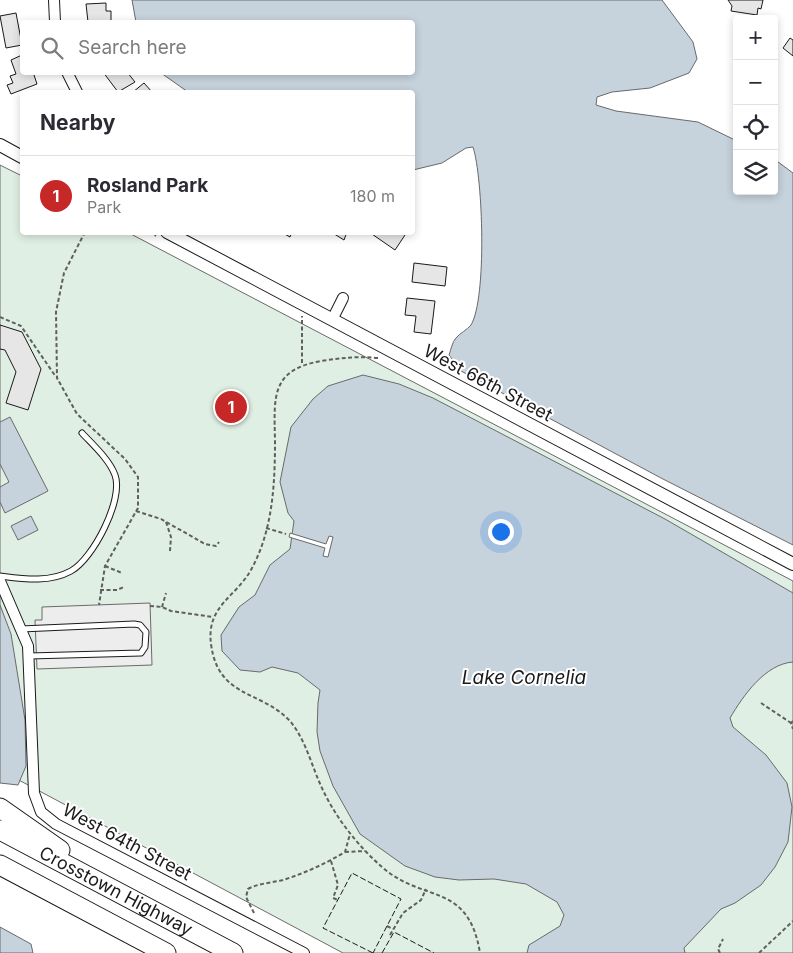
<!DOCTYPE html>
<meta charset="utf-8">
<style>
:root{--surface:#fff;--page:#f2f2f3;--text:#2b2b33;--muted:#7c7c81;--line:#e1e1e2;--accent:#c62828}
body{margin:0;font-family:Inter,sans-serif;background:var(--page);color:var(--text)}
.controls{position:absolute;right:15px;top:15px;display:grid;overflow:hidden;border-radius:5px;box-shadow:0 2px 8px #0003}
.controls button{width:45px;height:45px;display:grid;place-items:center;padding:0;border:0;border-bottom:1px solid var(--line);background:var(--surface);color:var(--text);font:25px sans-serif}
.you{position:absolute;left:500px;top:531px;width:18px;height:18px;margin:-12px;border:4px solid #fff;border-radius:50%;background:#1a73e8;box-shadow:0 0 0 8px #1a73e833}
.badge{display:grid;place-items:center;width:32px;height:32px;border-radius:50%;background:var(--accent);color:#fff;font-size:16px;font-weight:700}
.pin{position:absolute;translate:-50% -50%;border:2px solid #fff;box-shadow:0 1px 5px #0006}
.list{margin:0;padding:0;list-style:none}
h2{display:flex;justify-content:space-between;align-items:center;height:65px;margin:0;padding:0 20px;font-size:21px}
h2 small{font-size:16px;font-weight:400;color:var(--muted)}
.list li{display:grid;grid-template-columns:32px 1fr auto;gap:15px;align-items:center;box-sizing:border-box;height:80px;padding:0 20px;border-top:1px solid var(--line)}
.list b{display:block;font-size:19px;white-space:nowrap}
.list p{margin:0;font-size:16px;white-space:nowrap;color:var(--muted)}
.list em{font-size:16px;font-style:normal;color:var(--muted)}
.icon{flex:none;width:28px;height:28px;fill:none;stroke:currentColor;stroke-width:2;stroke-linecap:round;stroke-linejoin:round}
.map{position:relative;flex:none;width:793px;height:953px;overflow:hidden}
.search{position:absolute;background:var(--surface);box-shadow:0 2px 8px #0003;left:20px;top:20px;width:395px;height:55px;display:flex;align-items:center;gap:12px;box-sizing:border-box;padding:0 18px;border-radius:5px;color:var(--muted);font-size:19px}
.panel{position:absolute;background:var(--surface);box-shadow:0 2px 8px #0003;left:20px;top:90px;width:395px;height:145px;border-radius:5px}
.map>svg:first-child{display:block}
.green{fill:#e0efe3;stroke:#6a6a6a}
.parking{fill:#ededed;stroke:#6a6a6a}
.water{fill:#c6d2dc;stroke:#6a6a6a}
.pier{fill:#fff;stroke:#6a6a6a}
.building{fill:#e6e6e6;stroke:#1a1a1a}
.lines{fill:none;stroke-linecap:round;stroke-linejoin:round}
.service-casing{stroke:#1a1a1a;stroke-width:7}
.minor-casing{stroke:#1a1a1a;stroke-width:12}
.tertiary-casing{stroke:#1a1a1a;stroke-width:14}
.motorway-casing{stroke:#1a1a1a;stroke-width:21}
.path{stroke:#5f5f5f;stroke-width:2;stroke-dasharray:4 2.5;stroke-linecap:butt}
.service{stroke:#fff;stroke-width:5}
.minor{stroke:#fff;stroke-width:10}
.tertiary{stroke:#fff;stroke-width:12}
.motorway{stroke:#fff;stroke-width:19}
.fence{stroke:#1a1a1a;stroke-width:1;stroke-dasharray:6 2.5;stroke-linecap:butt}
.labels{text-anchor:middle;stroke-width:4;stroke-linejoin:round;paint-order:stroke}
.street-label{font-size:18px;fill:#1a1a1a;stroke:#fff}
.water-label{font-size:19px;font-style:italic;fill:#1a1a1a;stroke:#fff}
</style>
<div class="map">
<svg width="793" height="953" viewBox="0 0 793 953">
<rect width="100%" height="100%" fill="#fff"/>
<path class="green" d="M 0,165 L 22,176 L 22,232 L 129,233 L 793,581 L 793,953 L 343,953 L 0,770 Z"/>
<path class="parking" d="M 150,603 L 152,665 L 37,669 L 35,620 L 42,620 L 42,607 Z"/>
<g class="water">
<path d="M 132,0 L 662,0 L 693,42 L 697,59 L 689,73 L 650,88 L 612,92 L 597,97 L 596,105 L 616,111 L 698,122 L 737,141 L 737,191 L 774,191 L 774,159 L 793,173 L 793,545 L 661,478 L 461,371 L 449,355 C 451,350 452,342 456,338 C 460,333 467,330 471,325 C 487,298 483,178 473,147 L 466,148 L 442,163 L 413,170 L 412,92 L 188,92 L 161,73 L 412,72 L 412,22 L 136,22 Z"/>
<path d="M 363,375 L 399,384 L 433,398 L 665,519 L 793,593 L 793,662 C 765,664 743,696 730,718 L 733,727 L 766,755 L 787,783 L 792,807 L 788,842 L 775,867 L 761,885 L 735,903 L 721,909 L 684,948 L 685,953 L 527,953 L 529,945 L 560,926 L 564,915 L 557,902 L 526,884 L 494,879 L 459,880 L 435,877 L 405,866 L 360,834 L 333,786 L 320,751 L 317,732 L 318,703 L 320,690 L 298,673 L 272,667 L 260,672 L 240,670 L 222,651 L 221,635 L 239,607 L 255,595 L 270,565 L 290,549 L 294,521 L 288,513 L 280,482 L 291,427 L 313,399 L 328,386 Z"/>
<path d="M 10,417 L 48,491 L 5,513 L 0,502 L 0,487 L 9,482 L 0,464 L 0,422 Z"/>
<path d="M 31,516 L 38,530 L 18,540 L 11,526 Z"/>
<path d="M 0,605 L 11,634 L 25,720 L 26,766 L 18,785 L 0,783 Z"/>
<path d="M 0,927 L 31,944 L 33,953 L 0,953 Z"/>
</g>
<path class="pier" d="M 290,533 L 326,544 L 329,536 L 333,537 L 328,557 L 323,556 L 325,548 L 289,537 Z"/>
<g class="building">
<path d="M 728,0 L 763,0 L 761,9 L 758,8 L 757,15 L 731,11 L 732,6 Z"/>
<path d="M 106,3 L 106,11 L 111,11 L 111,22 L 88,22 L 86,4 Z"/>
<path d="M 16,13 L 22,45 L 6,48 L 0,16 Z"/>
<path d="M 790,38 L 793,40 L 793,56 L 783,48 Z"/>
<path d="M 22,55 L 22,72 L 33,72 L 37,84 L 11,94 L 7,85 L 13,83 L 10,76 L 16,74 L 11,60 Z"/>
<path d="M 103,72 L 127,72 L 135,82 L 118,92 Z"/>
<path d="M 144,83 L 152,92 L 133,92 Z"/>
<path d="M 281,232 L 292,232 L 290,237 Z"/>
<path d="M 331,232 L 347,232 L 344,240 Z"/>
<path d="M 369,232 L 407,232 L 395,250 Z"/>
<path d="M 414,263 L 447,267 L 445,286 L 412,282 Z"/>
<path d="M 407,298 L 435,301 L 431,334 L 414,332 L 416,316 L 405,315 Z"/>
<path d="M 0,325 L 22,332 L 41,369 L 28,410 L 6,403 L 16,372 L 5,350 L 0,349 Z"/>
</g>
<g class="lines">
<g class="service-casing">
<g id="service">
<path d="M 0,576 C 24,579 49,583 71,571 C 93,559 124,499 115,475 C 109,459 93,445 82,433"/>
<path d="M 21,629 L 134,624 L 140,625 L 146,632 L 145,647 L 141,653 L 29,656"/>
</g>
</g>
<g class="minor-casing">
<g id="minor">
<path d="M 54,0 L 55,22"/>
<path d="M 67,72 L 77,92"/>
<path d="M 332,320 L 343,298"/>
<path d="M 0,581 L 28,646 L 34,793 L 41,812 L 56,824 L 304,953"/>
</g>
</g>
<g class="tertiary-casing">
<g id="tertiary">
<path d="M 0,145 L 22,157"/>
<path d="M 167,232 L 793,564"/>
</g>
</g>
<g class="motorway-casing">
<g id="motorway">
<path d="M 0,808 L 60,850"/>
<path id="s1" d="M 0,830 L 233,953"/>
<path d="M 0,865 L 166,953"/>
</g>
</g>
<g class="path">
<path d="M 85,232 L 64,273 L 56,312 L 57,378 L 77,414 L 125,459 L 138,477 L 138,508 L 105,566 L 99,605"/>
<path d="M 149,232 L 156,236"/>
<path d="M 0,317 L 21,326 L 56,377"/>
<path d="M 378,358 C 358,356 341,358 321,361 C 271,370 274,396 275,440 C 275,483 273,529 252,568 C 237,597 206,605 211,644 C 218,698 260,690 289,720 C 305,738 311,764 321,786 C 335,817 357,845 382,867 C 424,904 468,881 480,953"/>
<path d="M 302,363 L 302,316"/>
<path d="M 136,511 L 161,519 L 205,544 L 216,546 L 219,542"/>
<path d="M 166,522 L 171,537 L 170,551"/>
<path d="M 266,528 L 286,534"/>
<path d="M 105,566 L 122,573"/>
<path d="M 100,590 L 117,590 L 124,587"/>
<path d="M 150,606 L 162,607 L 171,611 L 213,617"/>
<path d="M 162,607 L 166,593"/>
<path d="M 761,703 L 791,723"/>
<path d="M 793,721 L 791,723 L 793,729"/>
<path d="M 345,852 L 365,851"/>
<path d="M 331,861 L 338,885 L 333,898 L 338,900"/>
<path d="M 254,913 L 246,897 L 248,889 C 259,883 271,883 283,880 C 305,873 325,864 345,852 L 350,834"/>
<path d="M 387,926 L 393,929"/>
<path d="M 390,935 L 403,913 L 421,900 L 426,889"/>
<path d="M 720,953 L 718,949 L 723,939"/>
<path d="M 759,953 L 793,921"/>
</g>
<use href="#service" class="service"/>
<use href="#minor" class="minor"/>
<use href="#tertiary" class="tertiary"/>
<use href="#motorway" class="motorway"/>
<g class="fence">
<path d="M 373,953 L 323,928 L 352,873 L 401,899 L 373,953"/>
<path d="M 382,953 L 394,932 L 434,953"/>
</g>
</g>
<g class="labels">
<g class="street-label">
<text transform="translate(488 383) rotate(28)" y="6">West 66th Street</text>
<text transform="translate(127 842) rotate(28)" y="6">West 64th Street</text>
<text dy="6" stroke="none"><textPath href="#s1" startOffset="131">Crosstown Highway</textPath></text>
</g>
<g class="water-label">
<text x="524" y="684">Lake Cornelia</text>
</g>
</g>
</svg>
<div class="controls">
<button>+</button>
<button>−</button>
<button><svg class="icon" aria-label="locate" viewBox="0 0 24 24"><circle cx="12" cy="12" r="6"/><path d="M12 2v4M12 18v4M2 12h4M18 12h4"/></svg></button>
<button><svg class="icon" aria-label="layers" viewBox="0 0 24 24"><path d="M12 4l9 5-9 5-9-5zM3 14l9 5 9-5"/></svg></button>
</div>
<div class="you"></div>
<div class="pin badge" style="left:231px;top:407px">1</div>
<div class="search"><svg class="icon" aria-label="search" viewBox="0 0 24 24"><circle cx="10" cy="10" r="6"/><path d="M15 15l6 6"/></svg>Search here</div>
<section class="panel">
<h2>Nearby<small></small></h2>
<ul class="list">
<li><span class="badge">1</span><div><b>Rosland Park</b><p>Park</p></div><em>180 m</em></li>
</ul>
</section>
</div>
